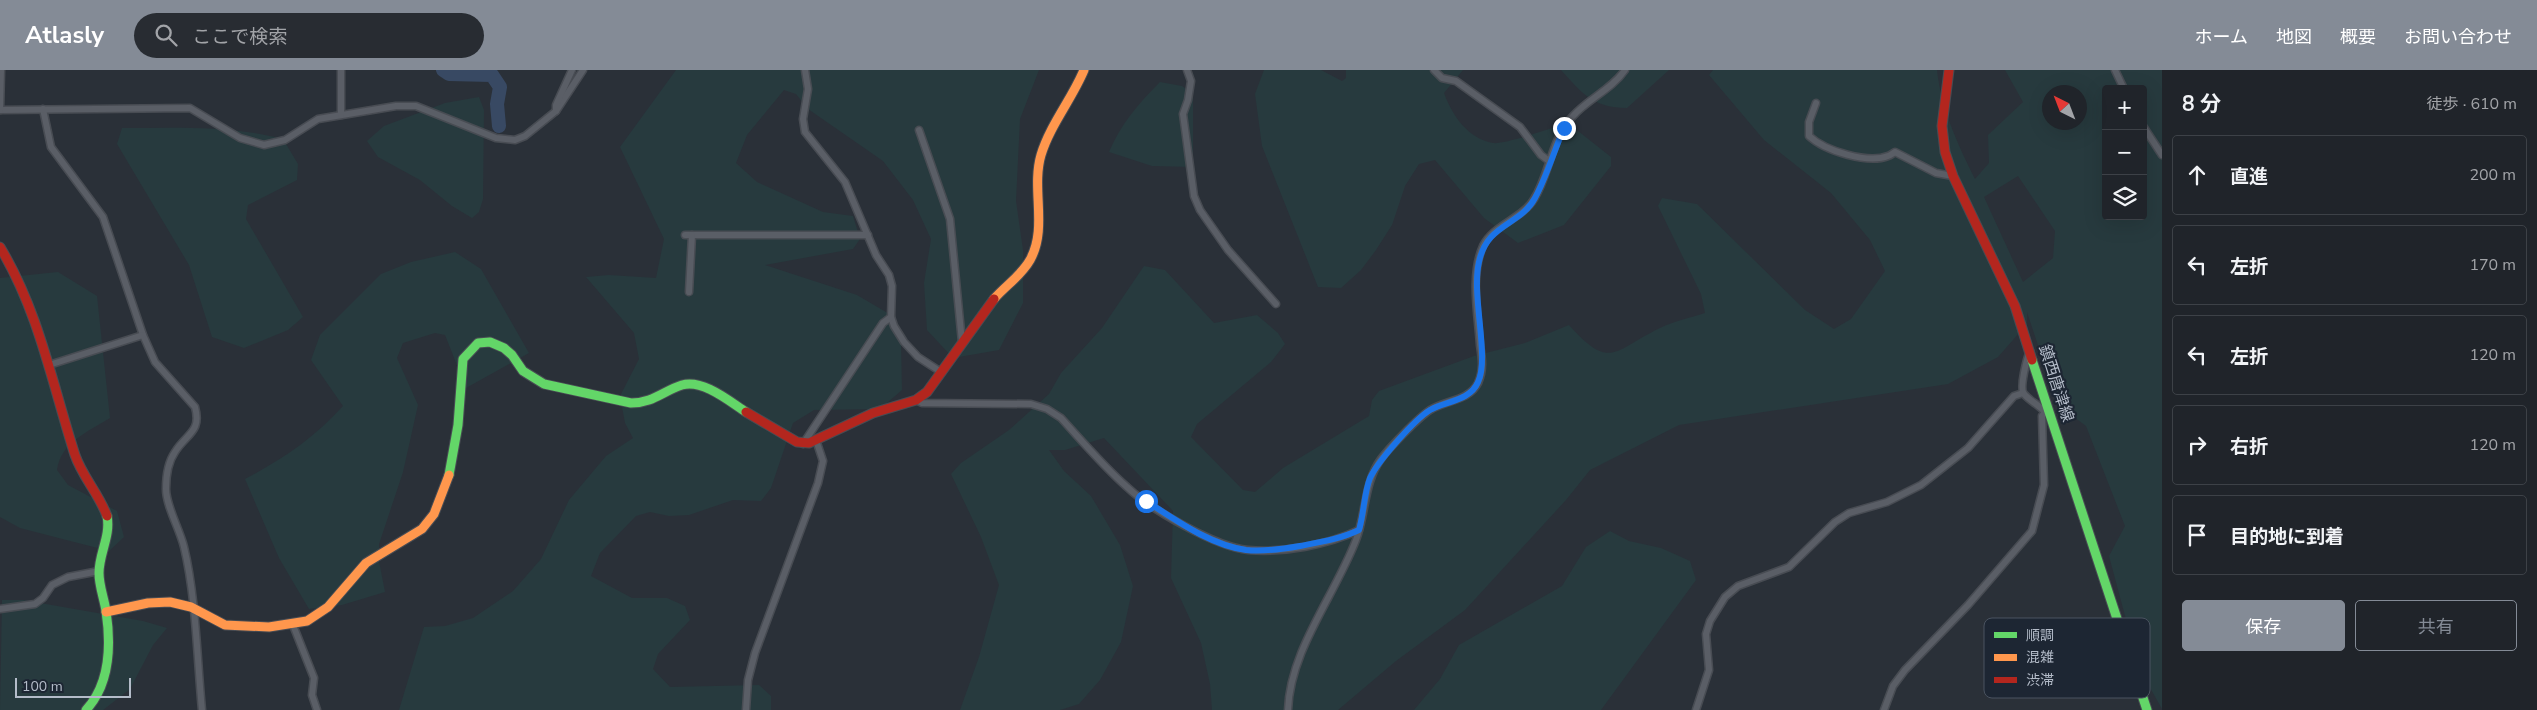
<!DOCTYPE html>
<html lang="ja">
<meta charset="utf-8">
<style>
:root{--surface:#20242a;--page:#282c32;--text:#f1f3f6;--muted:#a2a4a8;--line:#3d4147;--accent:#848b96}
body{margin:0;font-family:"Nunito Sans","Noto Sans JP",sans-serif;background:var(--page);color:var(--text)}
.controls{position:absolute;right:15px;top:15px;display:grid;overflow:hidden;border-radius:5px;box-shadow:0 5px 20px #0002}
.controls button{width:45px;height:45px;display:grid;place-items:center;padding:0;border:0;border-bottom:1px solid var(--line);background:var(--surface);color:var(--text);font:25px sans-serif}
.compass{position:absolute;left:2042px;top:15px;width:45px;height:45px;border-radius:50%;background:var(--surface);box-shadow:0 5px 20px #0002;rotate:318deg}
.scale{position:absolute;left:15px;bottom:12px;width:116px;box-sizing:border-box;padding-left:5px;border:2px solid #b4bcc9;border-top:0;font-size:14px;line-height:18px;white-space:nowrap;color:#b4bcc9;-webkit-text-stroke:4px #1d2633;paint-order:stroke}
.stop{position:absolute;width:15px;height:15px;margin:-11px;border:4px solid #1a73e8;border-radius:50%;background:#fff}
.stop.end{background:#1a73e8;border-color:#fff;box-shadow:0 1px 5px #0008}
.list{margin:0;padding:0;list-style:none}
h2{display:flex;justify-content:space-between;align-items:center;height:65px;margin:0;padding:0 20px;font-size:21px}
h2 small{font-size:16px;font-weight:400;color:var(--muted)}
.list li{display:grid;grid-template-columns:32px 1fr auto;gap:15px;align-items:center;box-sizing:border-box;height:80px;margin:0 10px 10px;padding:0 10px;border:1px solid var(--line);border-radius:5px}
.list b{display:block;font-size:19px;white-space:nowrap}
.list em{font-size:16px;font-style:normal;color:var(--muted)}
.actions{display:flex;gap:10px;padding:15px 20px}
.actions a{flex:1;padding:11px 0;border:1px solid var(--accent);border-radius:5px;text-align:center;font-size:18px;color:var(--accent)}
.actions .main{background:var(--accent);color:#fff}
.icon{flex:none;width:28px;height:28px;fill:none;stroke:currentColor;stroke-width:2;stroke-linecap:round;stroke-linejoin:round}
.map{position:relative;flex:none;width:2162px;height:640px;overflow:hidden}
header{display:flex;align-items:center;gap:30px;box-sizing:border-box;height:70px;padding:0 25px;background:var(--accent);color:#fff}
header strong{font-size:24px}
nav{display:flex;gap:28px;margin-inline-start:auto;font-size:18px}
.search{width:350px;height:45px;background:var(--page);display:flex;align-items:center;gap:12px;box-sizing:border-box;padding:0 18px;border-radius:28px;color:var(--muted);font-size:19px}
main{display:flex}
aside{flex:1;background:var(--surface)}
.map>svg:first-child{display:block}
.green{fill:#273a3e;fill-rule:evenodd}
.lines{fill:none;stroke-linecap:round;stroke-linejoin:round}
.river{stroke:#384963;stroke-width:14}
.street-casing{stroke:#484c53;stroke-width:9}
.fast-casing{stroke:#484c53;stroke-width:11}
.slow-casing{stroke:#484c53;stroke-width:11}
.jam-casing{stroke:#484c53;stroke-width:11}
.street{stroke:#5a5e66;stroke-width:6}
.fast{stroke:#63d668;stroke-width:9}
.slow{stroke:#ff974d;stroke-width:9}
.jam{stroke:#b3261e;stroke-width:9}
.route{stroke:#1a73e8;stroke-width:6}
.labels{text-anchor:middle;stroke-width:4.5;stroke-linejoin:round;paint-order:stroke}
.street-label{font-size:16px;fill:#b4bcc9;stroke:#1d2633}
.key{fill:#1d2633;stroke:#4a5360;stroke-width:1}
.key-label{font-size:14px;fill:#b4bcc9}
</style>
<header>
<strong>Atlasly</strong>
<div class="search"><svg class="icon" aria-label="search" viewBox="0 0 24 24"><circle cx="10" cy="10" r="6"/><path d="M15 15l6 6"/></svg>ここで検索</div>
<nav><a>ホーム</a><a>地図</a><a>概要</a><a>お問い合わせ</a></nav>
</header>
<main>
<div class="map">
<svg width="2162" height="640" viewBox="0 0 2162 640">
<rect width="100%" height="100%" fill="#2a3038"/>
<g class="green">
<path d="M 676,0 L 1039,0 L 1020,49 L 1016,131 L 1023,180 L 1023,233 L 999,280 L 953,288 L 927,260 L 924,213 L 931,169 L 913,130 L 883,91 L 808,39 L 796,24 L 784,20 L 747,65 L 736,93 L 757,112 L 823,142 L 853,146 L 860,169 L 853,179 L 765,195 L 857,225 L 891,245 L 901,273 L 902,320 L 880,339 L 814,340 L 793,353 L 771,418 L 761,431 L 733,430 L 689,445 L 669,446 L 650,442 L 636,446 L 600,483 L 591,506 L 632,528 L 667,528 L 685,536 L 690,550 L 658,584 L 653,599 L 670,617 L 759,615 L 771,626 L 771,640 L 399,640 L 424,557 L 445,556 L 473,548 L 513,521 L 541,489 L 569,430 L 606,386 L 633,368 L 625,353 L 620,326 L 639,289 L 634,263 L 586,207 L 609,205 L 656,208 L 664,169 L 620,77 Z"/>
<path d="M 1264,0 L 1321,0 L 1342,11 L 1346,8 L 1346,0 L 1463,0 L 1444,23 C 1452,45 1468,69 1493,73 C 1503,75 1555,57 1568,53 L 1611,87 L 1611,96 L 1564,155 L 1518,173 L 1484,148 L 1435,90 L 1419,94 L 1405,116 L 1392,155 L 1376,180 L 1361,200 L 1341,218 L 1318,217 L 1262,76 L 1255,24 Z"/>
<path d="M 1561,0 L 1669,0 L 1627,38 C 1593,38 1582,23 1561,0 Z"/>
<path d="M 1713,0 L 1937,0 C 1941,38 1958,75 1975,109 L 1989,93 L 1988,65 L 2023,32 L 2005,0 L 2162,0 L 2162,639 L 2139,598 L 2109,486 L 2125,456 L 2086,356 L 2058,335 L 2027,242 L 2027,254 L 1998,287 L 1948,314 L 1679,355 L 1590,400 L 1566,430 L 1465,540 L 1396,591 L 1338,640 L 1212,640 L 1210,614 L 1201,573 L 1171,508 L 1173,441 L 1104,368 L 1065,380 L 1049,380 L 1064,401 L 1091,426 L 1120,475 L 1133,516 L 1121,572 L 1100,610 L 1079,634 L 1060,640 L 960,640 L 979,587 L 999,515 L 981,467 L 951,404 L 961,393 L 1009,360 L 1049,324 L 1061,303 L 1102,258 L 1144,196 L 1165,200 L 1214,253 L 1257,245 L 1278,263 L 1285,274 L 1271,292 L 1197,354 L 1191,367 L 1243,420 L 1255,422 L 1283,398 L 1369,346 L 1372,330 L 1379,321 L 1474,286 L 1525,273 L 1569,255 C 1611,302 1614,280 1660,258 C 1674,251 1690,248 1705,243 L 1701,224 L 1658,136 L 1662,128 L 1697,134 L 1805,240 L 1834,259 L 1851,249 L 1885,201 L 1870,170 L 1831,123 L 1764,70 L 1709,5 ZM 2106,19 L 2143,19 L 2143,146 L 2106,146 ZM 2050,22 L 2080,22 L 2080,52 L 2050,52 ZM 2018,106 L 2055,161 L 2053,188 L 2023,212 L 1984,127 Z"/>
<path d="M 1160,12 L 1182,16 L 1193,24 L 1193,97 L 1152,96 L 1109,82 C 1121,54 1138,34 1160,12 Z"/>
<path d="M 479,27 L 484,40 L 483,129 L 479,142 L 472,148 L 452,136 L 420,110 L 378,87 L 367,71 L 384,56 L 445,33 Z"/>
<path d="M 122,58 C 175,58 231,55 283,69 L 298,94 L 297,110 L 248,135 L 246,149 L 303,247 L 288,260 L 244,278 L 212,267 L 189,195 L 117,74 Z"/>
<path d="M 455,182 L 481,199 L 529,283 L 466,318 L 445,265 L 435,263 L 403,273 L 397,288 L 418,335 L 403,402 L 379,474 L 379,491 L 385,522 L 342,535 L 309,539 L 279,488 L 245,409 C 283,389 314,368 343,336 L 311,290 L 320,265 L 381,204 L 411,192 Z"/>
<path d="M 58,202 L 97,226 L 110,348 C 88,362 61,372 57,400 L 68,415 L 117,441 L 124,467 L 109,481 L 20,458 L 0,447 L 0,208 Z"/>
<path d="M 1610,461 L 1629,471 L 1661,478 L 1690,491 L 1696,510 L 1601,640 L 1414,640 L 1440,609 L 1459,575 L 1562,516 L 1586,477 Z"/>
<path d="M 2,530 L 23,530 L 143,551 L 167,558 L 153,575 L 130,619 L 103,640 L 0,640 Z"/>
</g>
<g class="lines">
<path class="river" d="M 443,0 L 449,4 L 492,5 L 500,17 L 497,34 L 499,56"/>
<g class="street-casing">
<g id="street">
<path d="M 805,0 L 808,19 L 803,49 L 805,62 L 845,112 L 876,185 L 889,205 L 892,216 L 891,247 L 894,256 L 904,272 L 918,287 L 941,302"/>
<path d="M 1187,0 L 1191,11 L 1188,30 L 1183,44 L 1194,126 L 1200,140 L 1228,180 L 1276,234"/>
<path d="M 1434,0 L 1442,8 L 1456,11 L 1520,57 L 1541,85 L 1549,91"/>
<path d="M 2115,0 L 2124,19"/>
<path d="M 1816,33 L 1809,52 L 1809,66 C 1825,81 1868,94 1888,86 C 1891,85 1893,83 1895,82 L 1936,103 L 1953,106"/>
<path d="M 43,39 L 51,77 L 103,147 L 143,265 L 155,292 L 195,337 C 202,362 186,364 175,382 C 168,392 166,407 166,419 C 166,436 180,460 184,477 C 196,527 197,588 202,640"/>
<path d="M 0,40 L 190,38 L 240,68 L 264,75 L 285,70 L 318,49 L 396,36 L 416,36 L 496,68 L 515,70 L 525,66 L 556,41 L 583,0"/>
<path d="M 0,40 L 1,0"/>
<path d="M 556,41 L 556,35 L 572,0"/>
<path d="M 341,45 L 341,0"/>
<path d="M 2143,56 L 2162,85"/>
<path d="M 919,60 L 950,149 L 962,272"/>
<path d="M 685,165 L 868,165"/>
<path d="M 689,222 L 692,165"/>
<path d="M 2030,281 C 2027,288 2019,318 2024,324 C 2030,331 2039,335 2045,342 L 2049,341"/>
<path d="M 49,295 L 143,265"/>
<path d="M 916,330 L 922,333 L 1031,334 L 1047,339 L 1061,348 C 1082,371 1103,396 1127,417 C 1150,439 1216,477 1248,480 C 1284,483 1327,475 1359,460"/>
<path d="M 803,374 L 883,253 L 891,247"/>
<path d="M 0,539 L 35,534 L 43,528 L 52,515 L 68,507 L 99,501"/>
<path d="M 293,555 L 314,608 L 312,625 L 317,640"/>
<path d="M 746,640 L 748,610 L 755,583 L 818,413 L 823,391 L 816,370"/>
<path d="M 1288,640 C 1290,580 1335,525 1356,470 C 1366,444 1364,412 1381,389 C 1389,378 1418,348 1430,340 C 1445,330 1469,331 1478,313 C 1484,300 1482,288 1480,275 C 1478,245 1470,205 1483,176 C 1493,155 1522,149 1534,129 C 1550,104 1551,68 1573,46 C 1588,29 1612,19 1625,0"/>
<path d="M 1696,640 L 1709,600 L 1706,564 L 1710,551 L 1725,527 L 1738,516 L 1789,497 L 1835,452 L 1849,443 L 1887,432 L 1921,415 L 1968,378 L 2014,326 L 2023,323"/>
<path d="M 1884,640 L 1893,616 L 1905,600 L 1968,535 L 2032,461 L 2044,415 L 2042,346 L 2045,342"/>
</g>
</g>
<g class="fast-casing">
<g id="fast">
<path d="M 2032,290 L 2147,640"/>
<path d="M 449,405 L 458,355 L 463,289 L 478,273 L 490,272 L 504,278 L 512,285 L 523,301 L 544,314 L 631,333 C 653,333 663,321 682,315 C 703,309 729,331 746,342"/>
<path d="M 86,640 C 110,614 111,574 106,541 C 104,528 99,516 99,503 C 99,483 111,466 107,446"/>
</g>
</g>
<g class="slow-casing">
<g id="slow">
<path d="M 994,229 C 1005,216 1021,206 1030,190 C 1048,158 1031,119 1041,85 C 1050,55 1072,29 1084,0"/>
<path d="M 106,542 L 148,533 L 170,532 L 191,537 L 225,555 L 269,557 L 307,551 L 328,537 L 366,493 L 422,459 L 434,444 L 449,405"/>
</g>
</g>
<g class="jam-casing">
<g id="jam">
<path d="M 1949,0 L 1942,56 L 1945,82 L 1953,106 L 2015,236 L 2032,290"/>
<path d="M 0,177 C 39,242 52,313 75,385 C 82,406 99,424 107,446"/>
<path d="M 746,342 L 797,372 L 809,373 L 873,343 L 916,330 L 927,322 L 994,229"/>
</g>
</g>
<use href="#street" class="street"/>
<use href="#fast" class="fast"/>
<use href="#slow" class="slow"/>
<use href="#jam" class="jam"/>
</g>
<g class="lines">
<path class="route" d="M 1146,431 C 1176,450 1210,475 1246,480 C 1264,482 1283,479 1300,476 C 1321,472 1340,469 1359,460 C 1364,443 1364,423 1370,408 C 1378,391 1415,349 1430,340 C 1446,331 1470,331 1478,312 C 1490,287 1471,226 1479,192 C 1487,153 1520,156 1535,128 C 1547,106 1554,81 1564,58"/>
</g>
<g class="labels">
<g class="street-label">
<text transform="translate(2057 313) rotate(72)" y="6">鎮西唐津線</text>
</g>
</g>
<rect x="1984" y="548" width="166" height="80" rx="8" class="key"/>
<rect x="1994" y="562" width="23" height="6" fill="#63d668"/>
<rect x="1994" y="584" width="23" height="7" fill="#ff974d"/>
<rect x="1994" y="607" width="23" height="6" fill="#b3261e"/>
<g class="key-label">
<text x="2026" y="570">順調</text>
<text x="2026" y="592">混雑</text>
<text x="2026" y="615">渋滞</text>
</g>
</svg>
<div class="controls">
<button>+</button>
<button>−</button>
<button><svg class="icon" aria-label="layers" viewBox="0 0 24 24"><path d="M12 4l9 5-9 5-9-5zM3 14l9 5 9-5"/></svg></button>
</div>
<svg class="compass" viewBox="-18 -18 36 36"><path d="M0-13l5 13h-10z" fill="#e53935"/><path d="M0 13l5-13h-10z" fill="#a2a4a8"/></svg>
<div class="scale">100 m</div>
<div class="stop" style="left:1146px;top:431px"></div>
<div class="stop end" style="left:1564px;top:58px"></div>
</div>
<aside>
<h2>8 分<small>徒歩 · 610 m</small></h2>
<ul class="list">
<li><svg class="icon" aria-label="ahead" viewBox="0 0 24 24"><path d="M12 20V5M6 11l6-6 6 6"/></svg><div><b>直進</b></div><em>200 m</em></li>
<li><svg class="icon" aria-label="left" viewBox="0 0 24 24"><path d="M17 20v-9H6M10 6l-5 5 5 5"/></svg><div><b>左折</b></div><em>170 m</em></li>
<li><svg class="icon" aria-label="left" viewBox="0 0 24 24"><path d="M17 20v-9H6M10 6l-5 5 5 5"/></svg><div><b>左折</b></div><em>120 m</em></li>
<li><svg class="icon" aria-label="right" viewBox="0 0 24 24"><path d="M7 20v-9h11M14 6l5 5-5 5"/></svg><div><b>右折</b></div><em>120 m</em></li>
<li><svg class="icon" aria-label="arrive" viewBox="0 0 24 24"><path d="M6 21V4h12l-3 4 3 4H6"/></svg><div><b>目的地に到着</b></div></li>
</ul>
<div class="actions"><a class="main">保存</a><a>共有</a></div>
</aside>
</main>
